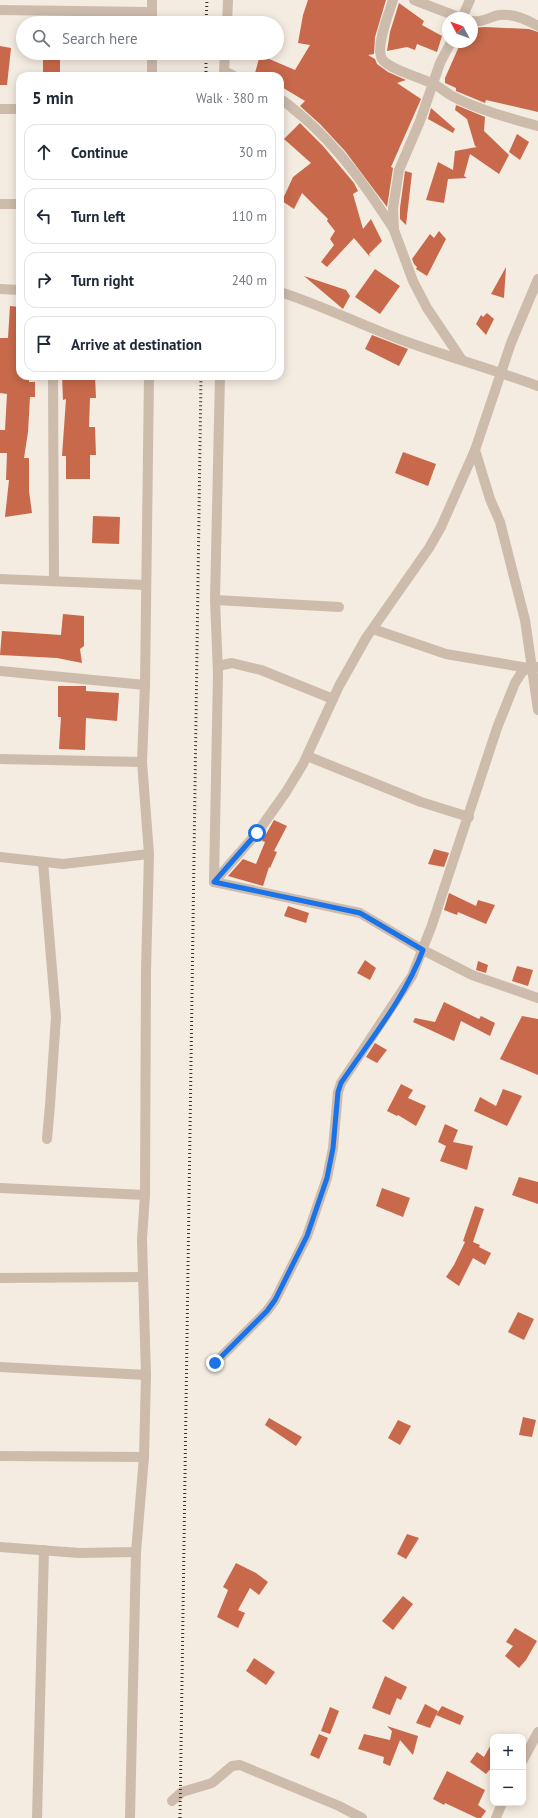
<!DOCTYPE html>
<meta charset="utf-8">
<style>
:root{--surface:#fff;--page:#f2f2f3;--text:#1f2937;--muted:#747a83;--line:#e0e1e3}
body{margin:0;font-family:"PT Sans",sans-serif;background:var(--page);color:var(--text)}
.controls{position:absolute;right:12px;bottom:12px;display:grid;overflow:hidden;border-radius:8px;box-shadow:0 2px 10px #0003}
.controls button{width:36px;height:36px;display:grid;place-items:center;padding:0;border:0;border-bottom:1px solid var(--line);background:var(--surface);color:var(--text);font:20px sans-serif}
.compass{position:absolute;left:442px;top:12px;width:36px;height:36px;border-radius:50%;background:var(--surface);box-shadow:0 2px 10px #0003;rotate:311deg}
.stop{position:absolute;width:12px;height:12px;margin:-9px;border:3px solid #1a73e8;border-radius:50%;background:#fff}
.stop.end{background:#1a73e8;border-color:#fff;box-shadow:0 1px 4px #0008}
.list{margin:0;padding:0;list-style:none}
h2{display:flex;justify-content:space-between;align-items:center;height:52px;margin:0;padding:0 16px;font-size:17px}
h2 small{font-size:13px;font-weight:400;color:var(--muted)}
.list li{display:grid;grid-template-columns:26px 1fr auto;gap:12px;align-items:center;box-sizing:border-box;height:56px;margin:0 8px 8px;padding:0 8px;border:1px solid var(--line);border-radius:12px}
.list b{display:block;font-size:15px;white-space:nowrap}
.list em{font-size:13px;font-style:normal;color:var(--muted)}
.icon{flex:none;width:22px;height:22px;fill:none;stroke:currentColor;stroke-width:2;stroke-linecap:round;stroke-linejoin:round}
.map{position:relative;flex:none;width:538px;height:1818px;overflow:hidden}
.search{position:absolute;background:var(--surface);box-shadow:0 2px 10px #0003;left:16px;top:16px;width:268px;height:44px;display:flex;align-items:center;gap:10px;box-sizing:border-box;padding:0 14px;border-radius:22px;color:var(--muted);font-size:15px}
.panel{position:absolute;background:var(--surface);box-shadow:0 2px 10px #0003;left:16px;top:72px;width:268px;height:308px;border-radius:12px}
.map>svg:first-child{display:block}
.building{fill:#c8694b}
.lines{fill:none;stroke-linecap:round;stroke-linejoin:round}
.minor{stroke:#cdbbac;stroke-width:10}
.rail{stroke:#3b302b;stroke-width:3;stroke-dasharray:1 3;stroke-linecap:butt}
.route{stroke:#1a73e8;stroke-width:5}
</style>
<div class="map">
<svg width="538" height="1818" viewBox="0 0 538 1818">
<rect width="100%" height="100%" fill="#f4ebe1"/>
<g class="building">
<path d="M 308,0 L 386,0 L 375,37 L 374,54 L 368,55 L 375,59 L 377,64 L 388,72 L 406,80 L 397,83 L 421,99 L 391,167 L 393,168 L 387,207 L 345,151 L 320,124 L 300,106 L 305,101 L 280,86 L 280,76 L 264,76 L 255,73 L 260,55 L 295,70 L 310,45 L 298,43 L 303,15 Z"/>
<path d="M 399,3 L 424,21 L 422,25 L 442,36 L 437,52 L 417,44 L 415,50 L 407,47 L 387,51 L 390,32 Z"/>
<path d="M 485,27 L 529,29 L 538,32 L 538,112 L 486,100 L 485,103 L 456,91 L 456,88 L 445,83 L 445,78 L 461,42 L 472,42 L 472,28 Z"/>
<path d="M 0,46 L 11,48 L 7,85 L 0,85 Z"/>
<path d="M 60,55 L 60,76 L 43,76 L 43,57 Z"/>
<path d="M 456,105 L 485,117 L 484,131 L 509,155 L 499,174 L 470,154 L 464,176 L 467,178 L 448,179 L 444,203 L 426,200 L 438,162 L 453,170 L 455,151 L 477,147 L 475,146 L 467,119 L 455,110 Z"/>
<path d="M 431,108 L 455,129 L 453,133 L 428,119 Z"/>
<path d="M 300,123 L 323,146 L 354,183 L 358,191 L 353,194 L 363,229 L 371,219 L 382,241 L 369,254 L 370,257 L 354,238 L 327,267 L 321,262 L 334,245 L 330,239 L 335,231 L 327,221 L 328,219 L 302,193 L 294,209 L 282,201 L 293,177 L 311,163 L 284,139 Z"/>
<path d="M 517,134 L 529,142 L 520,160 L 509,152 Z"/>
<path d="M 405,171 L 412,173 L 406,225 L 400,219 L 400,208 Z"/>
<path d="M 439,231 L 446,239 L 427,276 L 416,269 L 417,267 L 414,264 L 412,259 L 430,234 L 434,238 Z"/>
<path d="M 506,267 L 504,298 L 491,294 Z"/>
<path d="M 375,269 L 400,286 L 380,314 L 355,297 Z"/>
<path d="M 304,276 L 346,290 L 350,296 L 343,309 Z"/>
<path d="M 10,306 L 20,307 L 20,376 L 29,376 L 29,382 L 35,382 L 35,397 L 30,397 L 28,432 L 24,458 L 29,458 L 29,491 L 32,513 L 5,517 L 9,480 L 6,480 L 7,453 L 0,453 L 0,430 L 5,430 L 7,394 L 0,393 L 0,338 L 8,338 Z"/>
<path d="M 487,313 L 494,319 L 486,335 L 476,324 L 481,315 L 483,317 Z"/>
<path d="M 372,335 L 408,349 L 399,366 L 365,349 Z"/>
<path d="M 62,376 L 95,376 L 96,398 L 90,398 L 89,427 L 95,427 L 96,455 L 90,455 L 90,479 L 66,479 L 66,456 L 62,456 L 66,399 L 63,400 Z"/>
<path d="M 403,452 L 436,464 L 428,486 L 395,473 Z"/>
<path d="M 93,516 L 120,517 L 119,544 L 92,543 Z"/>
<path d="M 63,614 L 84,616 L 84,646 L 80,649 L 82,663 L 57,658 L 0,655 L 2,631 L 61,635 Z"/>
<path d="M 58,686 L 86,686 L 86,691 L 119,693 L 117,721 L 86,718 L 85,750 L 59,749 L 61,717 L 58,717 Z"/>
<path d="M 274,820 L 287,826 L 274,851 L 277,852 L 270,868 L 269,867 L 263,886 L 228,876 L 243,859 L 256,864 L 265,842 L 262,841 Z"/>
<path d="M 434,849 L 449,853 L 444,867 L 428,864 Z"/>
<path d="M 449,893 L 476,906 L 478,900 L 495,905 L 486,924 L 458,912 L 457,915 L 444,910 Z"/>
<path d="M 288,906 L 309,913 L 306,923 L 284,916 Z"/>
<path d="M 365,960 L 376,968 L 370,980 L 357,973 Z"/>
<path d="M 478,961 L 488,965 L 486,973 L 476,970 Z"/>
<path d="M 517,966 L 533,970 L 528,986 L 512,981 Z"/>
<path d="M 444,1002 L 479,1019 L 481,1016 L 495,1023 L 490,1036 L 461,1021 L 454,1041 L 413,1022 L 415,1018 L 435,1022 Z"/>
<path d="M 522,1016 L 538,1019 L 538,1075 L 500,1059 Z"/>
<path d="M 375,1043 L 387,1050 L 377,1063 L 366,1057 Z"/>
<path d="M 401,1084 L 413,1090 L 408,1098 L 426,1106 L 416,1126 L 398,1115 L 397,1116 L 387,1111 Z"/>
<path d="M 503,1089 L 522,1096 L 507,1126 L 474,1111 L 480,1097 L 496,1106 Z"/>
<path d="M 445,1124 L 458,1130 L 453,1142 L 473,1146 L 467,1170 L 440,1161 L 446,1146 L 438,1142 Z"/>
<path d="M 519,1177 L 538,1182 L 538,1204 L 512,1195 Z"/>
<path d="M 382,1188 L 410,1198 L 403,1217 L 376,1206 Z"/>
<path d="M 475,1206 L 484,1209 L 473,1242 L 480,1245 L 479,1247 L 491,1253 L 485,1265 L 473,1258 L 459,1286 L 446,1277 L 454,1265 L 465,1242 L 463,1241 Z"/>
<path d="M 518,1312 L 534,1319 L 524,1340 L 508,1332 Z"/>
<path d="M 523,1417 L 536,1420 L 532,1437 L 519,1435 Z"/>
<path d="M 269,1418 L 302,1437 L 296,1446 L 265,1425 Z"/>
<path d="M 398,1420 L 411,1426 L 400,1445 L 388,1438 Z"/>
<path d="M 407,1534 L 419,1538 L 406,1559 L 397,1554 Z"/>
<path d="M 236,1563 L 256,1573 L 268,1582 L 259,1595 L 250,1588 L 238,1610 L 245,1613 L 238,1628 L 217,1617 L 228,1590 L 223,1587 Z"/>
<path d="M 403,1596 L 413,1604 L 393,1630 L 382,1621 Z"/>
<path d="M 515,1628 L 537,1641 L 526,1660 L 519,1668 L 505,1656 L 513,1646 L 506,1642 Z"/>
<path d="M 254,1658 L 275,1672 L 266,1685 L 246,1671 Z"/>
<path d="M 385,1676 L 407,1687 L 401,1700 L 397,1698 L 390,1715 L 372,1708 Z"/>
<path d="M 425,1704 L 438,1711 L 430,1728 L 416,1723 Z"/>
<path d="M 442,1706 L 464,1716 L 460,1725 L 436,1715 Z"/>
<path d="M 330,1707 L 339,1711 L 330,1734 L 321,1731 Z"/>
<path d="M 387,1726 L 418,1736 L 413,1755 L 400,1740 L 390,1766 L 383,1763 L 384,1757 L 358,1749 L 364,1734 L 390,1740 L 392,1731 Z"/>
<path d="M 319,1734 L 328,1738 L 319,1759 L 310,1755 Z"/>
<path d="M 493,1741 L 493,1766 L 486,1774 L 470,1762 L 477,1752 L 484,1757 Z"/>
<path d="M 447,1771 L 485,1790 L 478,1805 L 486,1811 L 481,1818 L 477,1818 L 445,1803 L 444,1805 L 433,1799 Z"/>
</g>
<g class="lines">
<g class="minor">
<path d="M 393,0 C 389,13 375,47 382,59 C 390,70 419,77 431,83 C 439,86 445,92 452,96 C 479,110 509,118 538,126"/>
<path d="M 414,0 L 461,18"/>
<path d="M 0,10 L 152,12"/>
<path d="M 462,18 L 470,0"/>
<path d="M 472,21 C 483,23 489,17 499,15 C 513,13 526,19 538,26"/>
<path d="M 152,23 L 152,0"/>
<path d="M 227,23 L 228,0"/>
<path d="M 451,42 L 440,63 L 420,121 L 399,170 L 393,208 L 394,230 L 413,281 L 427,308 L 462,360"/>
<path d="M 152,53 L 152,76"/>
<path d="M 225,53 L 224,71 L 234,76"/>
<path d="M 280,99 C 288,103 295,111 302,116 C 339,148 367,188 393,228"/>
<path d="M 0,109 L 20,109"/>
<path d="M 0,204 L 20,204"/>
<path d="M 0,289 L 20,290"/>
<path d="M 280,292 C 321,305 359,324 399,339 C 445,356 492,369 538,386"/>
<path d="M 53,376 L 54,581"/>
<path d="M 475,450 L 490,499 L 500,522 L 525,620 L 538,710"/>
<path d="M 0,579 L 146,585"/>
<path d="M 215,600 L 339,607"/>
<path d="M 373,629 L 446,654 L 528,668"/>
<path d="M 218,666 L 232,663 L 261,670 L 333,699"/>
<path d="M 0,671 L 145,685"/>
<path d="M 307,756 L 421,802 L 469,817"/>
<path d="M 0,759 L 142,762"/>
<path d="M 0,857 L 63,864 L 149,854"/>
<path d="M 43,862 L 56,1017 L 50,1105 L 47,1139"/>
<path d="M 214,882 L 257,833 L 286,792 L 303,764 L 339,686 L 366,638 L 429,548 L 441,527 L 475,450 L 511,343 L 538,279"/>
<path d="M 214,882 L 218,673 L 215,600 L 220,376"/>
<path d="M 214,882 L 360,913 L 423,950 L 472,975 L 538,998"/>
<path d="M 0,1188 L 145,1195"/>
<path d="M 0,1278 L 143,1277"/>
<path d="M 215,1363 L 267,1311 L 275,1300 L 307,1236 L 327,1178 L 333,1148 L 338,1092 L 341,1083 L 412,976 L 432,925 L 497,728 L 515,683 L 522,672 L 531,666 L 538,667"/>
<path d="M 0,1367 L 146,1375"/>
<path d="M 0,1456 L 144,1457"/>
<path d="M 0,1547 L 79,1553 L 136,1552"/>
<path d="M 523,1760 L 538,1732"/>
<path d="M 172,1801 L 182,1792 L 212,1783 L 232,1766 L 240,1765 L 339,1806 L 362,1818"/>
<path d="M 37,1818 L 44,1550"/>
<path d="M 130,1818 L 136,1552 L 144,1457 L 146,1375 L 142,1239 L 145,1195 L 146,971 L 149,854 L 142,762 L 145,685 L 149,376"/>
<path d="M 496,1818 L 502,1803"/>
</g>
<g class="rail">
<path d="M 206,23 L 207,0"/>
<path d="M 206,76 L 206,53"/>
<path d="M 180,1818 L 201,376"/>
</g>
</g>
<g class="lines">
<path class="route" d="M 215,1363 L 267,1311 L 275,1300 L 307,1236 L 327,1178 L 333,1148 L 338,1092 L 341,1083 C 370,1040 405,998 423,950 L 360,913 L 214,882 L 257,833"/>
</g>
</svg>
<div class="controls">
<button>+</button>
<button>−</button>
</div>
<svg class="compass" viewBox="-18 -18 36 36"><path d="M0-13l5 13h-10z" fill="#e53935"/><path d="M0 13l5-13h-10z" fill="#747a83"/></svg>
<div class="stop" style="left:257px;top:833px"></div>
<div class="stop end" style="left:215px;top:1363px"></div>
<div class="search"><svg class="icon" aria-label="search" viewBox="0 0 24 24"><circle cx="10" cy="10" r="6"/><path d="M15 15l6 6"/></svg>Search here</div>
<section class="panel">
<h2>5 min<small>Walk · 380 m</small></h2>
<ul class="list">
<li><svg class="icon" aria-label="ahead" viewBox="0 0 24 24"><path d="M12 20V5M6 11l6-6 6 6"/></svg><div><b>Continue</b></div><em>30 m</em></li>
<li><svg class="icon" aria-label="left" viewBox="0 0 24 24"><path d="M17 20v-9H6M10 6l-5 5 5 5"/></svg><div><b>Turn left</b></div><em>110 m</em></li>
<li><svg class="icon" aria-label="right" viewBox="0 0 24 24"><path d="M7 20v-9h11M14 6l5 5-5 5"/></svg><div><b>Turn right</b></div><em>240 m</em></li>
<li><svg class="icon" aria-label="arrive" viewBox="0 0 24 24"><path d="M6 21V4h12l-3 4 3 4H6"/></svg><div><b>Arrive at destination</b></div></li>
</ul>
</section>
</div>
